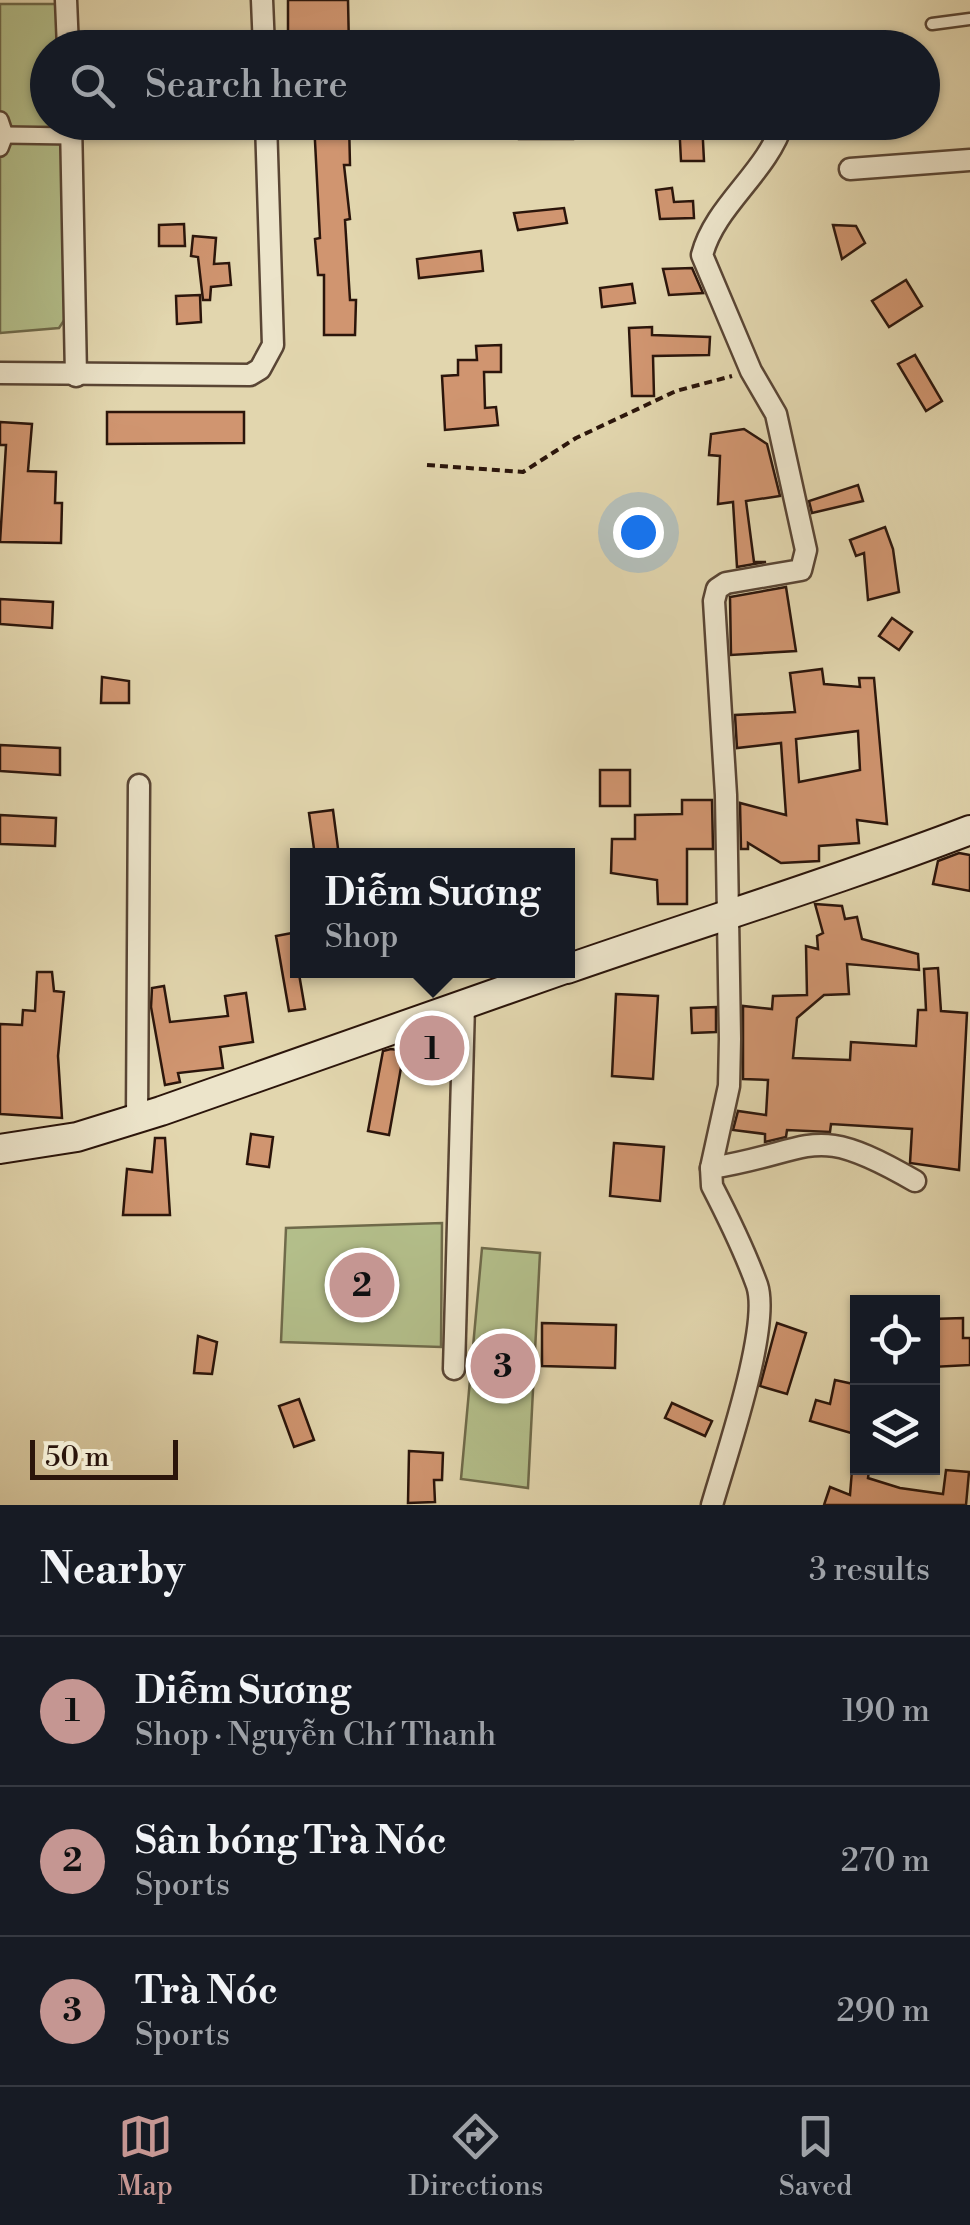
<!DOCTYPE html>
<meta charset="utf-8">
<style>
:root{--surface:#171b24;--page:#20242c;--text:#f1f3f6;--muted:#9ea1a6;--line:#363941;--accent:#c59692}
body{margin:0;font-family:"Libre Bodoni",serif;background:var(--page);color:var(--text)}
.controls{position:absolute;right:30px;bottom:30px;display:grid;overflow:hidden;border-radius:0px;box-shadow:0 2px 8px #0004}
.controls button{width:90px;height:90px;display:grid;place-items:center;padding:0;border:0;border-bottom:2px solid var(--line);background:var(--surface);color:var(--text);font:50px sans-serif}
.scale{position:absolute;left:30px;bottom:25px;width:148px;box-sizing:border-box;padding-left:10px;border:5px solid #2b150b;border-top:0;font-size:28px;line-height:35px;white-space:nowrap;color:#2b150b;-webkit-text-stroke:8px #ece4ca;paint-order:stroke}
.you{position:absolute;left:638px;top:532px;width:35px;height:35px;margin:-25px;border:8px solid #fff;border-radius:50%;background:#1a73e8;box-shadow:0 0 0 15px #1a73e833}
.badge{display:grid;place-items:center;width:65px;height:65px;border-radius:50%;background:var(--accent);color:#111;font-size:32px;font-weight:700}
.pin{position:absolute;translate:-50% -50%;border:5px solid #fff;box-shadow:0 2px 10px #0006}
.popup{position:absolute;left:290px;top:848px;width:285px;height:130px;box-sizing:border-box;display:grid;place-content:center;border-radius:0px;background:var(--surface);filter:drop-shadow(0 2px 8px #0005);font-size:32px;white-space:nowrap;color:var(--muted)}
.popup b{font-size:38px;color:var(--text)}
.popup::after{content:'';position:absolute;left:50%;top:100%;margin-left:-20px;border:20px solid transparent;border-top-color:var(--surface)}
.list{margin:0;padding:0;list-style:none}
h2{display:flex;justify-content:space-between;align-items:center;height:130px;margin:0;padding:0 40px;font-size:42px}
h2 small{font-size:32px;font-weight:400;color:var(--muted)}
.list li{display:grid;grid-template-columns:65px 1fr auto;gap:30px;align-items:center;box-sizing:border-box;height:150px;padding:0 40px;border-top:2px solid var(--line)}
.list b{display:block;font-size:38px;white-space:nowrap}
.list p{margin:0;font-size:32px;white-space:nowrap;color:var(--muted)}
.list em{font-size:32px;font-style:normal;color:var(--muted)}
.icon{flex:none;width:55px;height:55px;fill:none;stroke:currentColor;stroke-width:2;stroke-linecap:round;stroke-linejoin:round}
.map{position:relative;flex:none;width:970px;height:1505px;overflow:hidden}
.search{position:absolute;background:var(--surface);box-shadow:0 2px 8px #0004;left:30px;right:30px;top:30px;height:110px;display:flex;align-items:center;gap:25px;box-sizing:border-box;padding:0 35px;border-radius:55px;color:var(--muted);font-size:38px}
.sheet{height:580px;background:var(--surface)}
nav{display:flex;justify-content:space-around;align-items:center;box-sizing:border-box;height:140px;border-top:2px solid var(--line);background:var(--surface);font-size:28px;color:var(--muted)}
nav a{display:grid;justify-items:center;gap:5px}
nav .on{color:var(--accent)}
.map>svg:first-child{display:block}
.green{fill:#b3be8a;stroke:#6f6a4a;stroke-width:2.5}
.building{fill:#d09570;stroke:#2b150b;stroke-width:2.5;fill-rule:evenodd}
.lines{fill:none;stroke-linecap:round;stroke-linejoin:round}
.service-casing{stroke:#594534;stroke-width:15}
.pedestrian-casing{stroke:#594534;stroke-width:20}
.minor-casing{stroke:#594534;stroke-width:25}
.secondary-casing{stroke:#2b150b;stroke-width:32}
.path{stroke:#2b150b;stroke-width:4;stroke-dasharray:8 5;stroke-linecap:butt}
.service{stroke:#ece4ca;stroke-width:10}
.pedestrian{stroke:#ece4ca;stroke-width:15}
.minor{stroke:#ece4ca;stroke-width:20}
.secondary{stroke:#ece4ca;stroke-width:28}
</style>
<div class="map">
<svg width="970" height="1505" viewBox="0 0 970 1505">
<rect width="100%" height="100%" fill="#e2d6ae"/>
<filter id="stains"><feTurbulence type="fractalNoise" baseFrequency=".002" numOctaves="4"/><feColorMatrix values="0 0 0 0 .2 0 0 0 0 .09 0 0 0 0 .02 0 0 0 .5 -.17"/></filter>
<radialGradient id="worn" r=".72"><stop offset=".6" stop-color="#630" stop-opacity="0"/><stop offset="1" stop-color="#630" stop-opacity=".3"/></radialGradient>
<g class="green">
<path d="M 0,4 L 61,4 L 62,47 L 48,48 L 48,122 L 65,123 L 71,310 L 59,328 L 0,333 Z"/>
<path d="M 442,1223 L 441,1347 L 281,1342 L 286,1228 Z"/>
<path d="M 482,1248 L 540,1253 L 528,1488 L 461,1479 Z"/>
</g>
<g class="building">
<path d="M 288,0 L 348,0 L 349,48 L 288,48 Z"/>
<path d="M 314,122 L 349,122 L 350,165 L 344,165 L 350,219 L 345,220 L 350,300 L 356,300 L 355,335 L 324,335 L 324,275 L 318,275 L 315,239 L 320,238 Z"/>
<path d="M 679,122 L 702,122 L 704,161 L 681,161 Z"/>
<path d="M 573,123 L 573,139 L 519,139 L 518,124 Z"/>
<path d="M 672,188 L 674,202 L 693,201 L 694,218 L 660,219 L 656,190 Z"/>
<path d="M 564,208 L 567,223 L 518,230 L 514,213 Z"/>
<path d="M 184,224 L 185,246 L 159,246 L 159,225 Z"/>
<path d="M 833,225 L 856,226 L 865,243 L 842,259 Z"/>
<path d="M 193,236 L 216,238 L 214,264 L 229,263 L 231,285 L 211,287 L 210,300 L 203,300 L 198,257 L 191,256 Z"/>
<path d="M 481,251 L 483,271 L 419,278 L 417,259 Z"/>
<path d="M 692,268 L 703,293 L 669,295 L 663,269 Z"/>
<path d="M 906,280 L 922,306 L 889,327 L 872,301 Z"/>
<path d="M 632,284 L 635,303 L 602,307 L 600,288 Z"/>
<path d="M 200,295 L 201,322 L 177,324 L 176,296 Z"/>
<path d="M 652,327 L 652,335 L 710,337 L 709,355 L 653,356 L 654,396 L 632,396 L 629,328 Z"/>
<path d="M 501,345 L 501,372 L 484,372 L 485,408 L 496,407 L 498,425 L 445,430 L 442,376 L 458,375 L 458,360 L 477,360 L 476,346 Z"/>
<path d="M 915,355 L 942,401 L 926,411 L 898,364 Z"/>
<path d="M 107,412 L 244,412 L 244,443 L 107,444 Z"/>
<path d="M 0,422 L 32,424 L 28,471 L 56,472 L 55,503 L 62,503 L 61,543 L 0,542 L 6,445 L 0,445 Z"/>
<path d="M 744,429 L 767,444 L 780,496 L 746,501 L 754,562 L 766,562 L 737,567 L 733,502 L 718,504 L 720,456 L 709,455 L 711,434 Z"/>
<path d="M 858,485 L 863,501 L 812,513 L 809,501 Z"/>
<path d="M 885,527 L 893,549 L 899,592 L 868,600 L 864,553 L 856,556 L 850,540 Z"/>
<path d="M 786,587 L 796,651 L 731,655 L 730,597 Z"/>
<path d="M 0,599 L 53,602 L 52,628 L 0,624 Z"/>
<path d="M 892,618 L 912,632 L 899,650 L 879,636 Z"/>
<path d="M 822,669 L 824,684 L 860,687 L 859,678 L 874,678 L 887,824 L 857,820 L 859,843 L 819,846 L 819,861 L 781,863 L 748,843 L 748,849 L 741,849 L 740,803 L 786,815 L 781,743 L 737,748 L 735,715 L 795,712 L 790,673 ZM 858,731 L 860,770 L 799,782 L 796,739 Z"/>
<path d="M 102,677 L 129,681 L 129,703 L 101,703 Z"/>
<path d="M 0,745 L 60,748 L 60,775 L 0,771 Z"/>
<rect x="600" y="770" width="30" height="36"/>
<path d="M 682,800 L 712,800 L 713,849 L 687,849 L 687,904 L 658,904 L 657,880 L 611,873 L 612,839 L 635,839 L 635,815 L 682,814 Z"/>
<path d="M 333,810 L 339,856 L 315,856 L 309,813 Z"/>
<path d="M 0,815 L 56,818 L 55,846 L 0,844 Z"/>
<path d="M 959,853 L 970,855 L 970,891 L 933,884 L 938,861 Z"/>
<path d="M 815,904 L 842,906 L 845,919 L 857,917 L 862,939 L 918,954 L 919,970 L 847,964 L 849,994 L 824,995 L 797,1018 L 793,1058 L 850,1060 L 851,1042 L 916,1046 L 918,1010 L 926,1010 L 924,969 L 938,968 L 941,1011 L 967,1013 L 959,1170 L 910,1163 L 912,1129 L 831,1124 L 830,1132 L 787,1130 L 786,1137 L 765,1142 L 765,1134 L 733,1130 L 738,1111 L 766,1115 L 768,1080 L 743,1079 L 743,1006 L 772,1009 L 773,996 L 807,995 L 806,946 L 818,949 L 817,936 L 823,933 Z"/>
<path d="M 292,933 L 305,1009 L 289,1011 L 276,936 Z"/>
<path d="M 37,972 L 52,972 L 54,991 L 64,992 L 58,1056 L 62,1118 L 0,1114 L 0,1024 L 22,1025 L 23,1010 L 35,1011 Z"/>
<path d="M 164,986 L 170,1022 L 228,1016 L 225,996 L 246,993 L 253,1042 L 220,1047 L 223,1068 L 178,1073 L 180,1082 L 165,1085 L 151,1007 L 152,988 Z"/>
<path d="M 616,994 L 658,996 L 653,1079 L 612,1076 Z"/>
<path d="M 716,1007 L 716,1032 L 692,1033 L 691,1008 Z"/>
<path d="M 391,1049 L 404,1051 L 389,1135 L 368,1131 L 383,1051 Z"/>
<path d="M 251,1134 L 273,1137 L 269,1167 L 247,1164 Z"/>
<path d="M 155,1138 L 165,1138 L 170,1215 L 123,1215 L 127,1169 L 152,1172 Z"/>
<path d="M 614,1143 L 664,1147 L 660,1201 L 610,1196 Z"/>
<path d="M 963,1318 L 963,1338 L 970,1338 L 970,1365 L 932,1367 L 932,1319 Z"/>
<path d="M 542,1323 L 616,1325 L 615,1368 L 542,1366 Z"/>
<path d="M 777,1323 L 806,1333 L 787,1394 L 760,1386 Z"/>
<path d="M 198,1336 L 217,1342 L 212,1374 L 194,1373 Z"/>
<path d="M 835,1380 L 858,1385 L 858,1435 L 810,1421 L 816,1400 L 830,1404 Z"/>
<path d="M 299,1399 L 314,1440 L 294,1447 L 279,1406 Z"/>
<path d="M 672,1403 L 712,1421 L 705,1436 L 665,1418 Z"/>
<path d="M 409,1451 L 443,1453 L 442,1480 L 434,1480 L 435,1502 L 408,1503 Z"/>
<path d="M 852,1470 L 869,1471 L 868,1478 L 900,1488 L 943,1494 L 946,1470 L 969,1472 L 966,1505 L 824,1505 L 830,1487 L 850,1495 Z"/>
</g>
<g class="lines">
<g class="service-casing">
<path id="service" d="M 932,24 L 970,19"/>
</g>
<g class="pedestrian-casing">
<g id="pedestrian">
<path d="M 0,120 L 5,135 L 0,148"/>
<path d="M 5,135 L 72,136"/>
</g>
</g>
<g class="minor-casing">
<g id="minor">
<path d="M 66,0 L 68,48"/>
<path d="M 262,0 L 264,48"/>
<path d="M 71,122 L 76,376"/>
<path d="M 850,169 L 970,160"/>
<path d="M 0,373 L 250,375 L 260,369 L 273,345 L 266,122"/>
<path d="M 137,1118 L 139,785"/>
<path d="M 711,1168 C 817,1151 810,1120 915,1181"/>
<path d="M 454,1369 L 464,1005"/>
<path d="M 712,1505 C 725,1459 771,1327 757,1285 C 745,1252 728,1217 712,1186 L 711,1168 L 729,1086 L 730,1039 L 726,795 L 714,601 L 717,589 L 726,583 L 801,570 L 806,550 L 776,414 L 751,371 L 702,255 C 715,205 767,173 783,122"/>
</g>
</g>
<g class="secondary-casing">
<g id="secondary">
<path d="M 567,969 C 702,922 837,881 970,830"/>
<path d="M 0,1149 L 77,1137 L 161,1111 L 562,970"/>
</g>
</g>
<path class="path" d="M 427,465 L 523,472 L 576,438 L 676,391 L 732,376"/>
<use href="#service" class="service"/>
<use href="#pedestrian" class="pedestrian"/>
<use href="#minor" class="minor"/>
<use href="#secondary" class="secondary"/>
</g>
<rect width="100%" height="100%" filter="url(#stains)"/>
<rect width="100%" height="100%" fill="url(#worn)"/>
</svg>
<div class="controls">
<button><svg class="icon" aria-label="locate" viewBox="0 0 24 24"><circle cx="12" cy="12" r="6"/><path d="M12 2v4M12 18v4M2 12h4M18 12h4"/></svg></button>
<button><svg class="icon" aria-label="layers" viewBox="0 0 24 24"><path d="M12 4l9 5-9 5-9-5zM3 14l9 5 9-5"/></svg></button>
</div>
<div class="scale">50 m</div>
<div class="you"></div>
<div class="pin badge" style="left:432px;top:1048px">1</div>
<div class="popup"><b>Diễm Sương</b>Shop</div>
<div class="pin badge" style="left:362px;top:1285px">2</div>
<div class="pin badge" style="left:503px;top:1366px">3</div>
<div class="search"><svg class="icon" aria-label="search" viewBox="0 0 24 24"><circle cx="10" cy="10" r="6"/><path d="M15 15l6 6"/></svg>Search here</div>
</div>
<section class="sheet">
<h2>Nearby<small>3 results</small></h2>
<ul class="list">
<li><span class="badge">1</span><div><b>Diễm Sương</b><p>Shop · Nguyễn Chí Thanh</p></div><em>190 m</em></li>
<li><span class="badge">2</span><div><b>Sân bóng Trà Nóc</b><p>Sports</p></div><em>270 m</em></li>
<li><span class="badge">3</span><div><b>Trà Nóc</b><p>Sports</p></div><em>290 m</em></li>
</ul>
</section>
<nav>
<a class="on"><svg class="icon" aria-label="map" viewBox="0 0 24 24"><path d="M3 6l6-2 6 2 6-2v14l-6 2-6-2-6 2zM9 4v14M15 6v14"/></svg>Map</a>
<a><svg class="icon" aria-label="directions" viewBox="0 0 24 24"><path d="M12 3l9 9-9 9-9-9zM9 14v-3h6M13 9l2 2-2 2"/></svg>Directions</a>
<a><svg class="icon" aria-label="saved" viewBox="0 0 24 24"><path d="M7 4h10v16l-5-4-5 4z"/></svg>Saved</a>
</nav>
